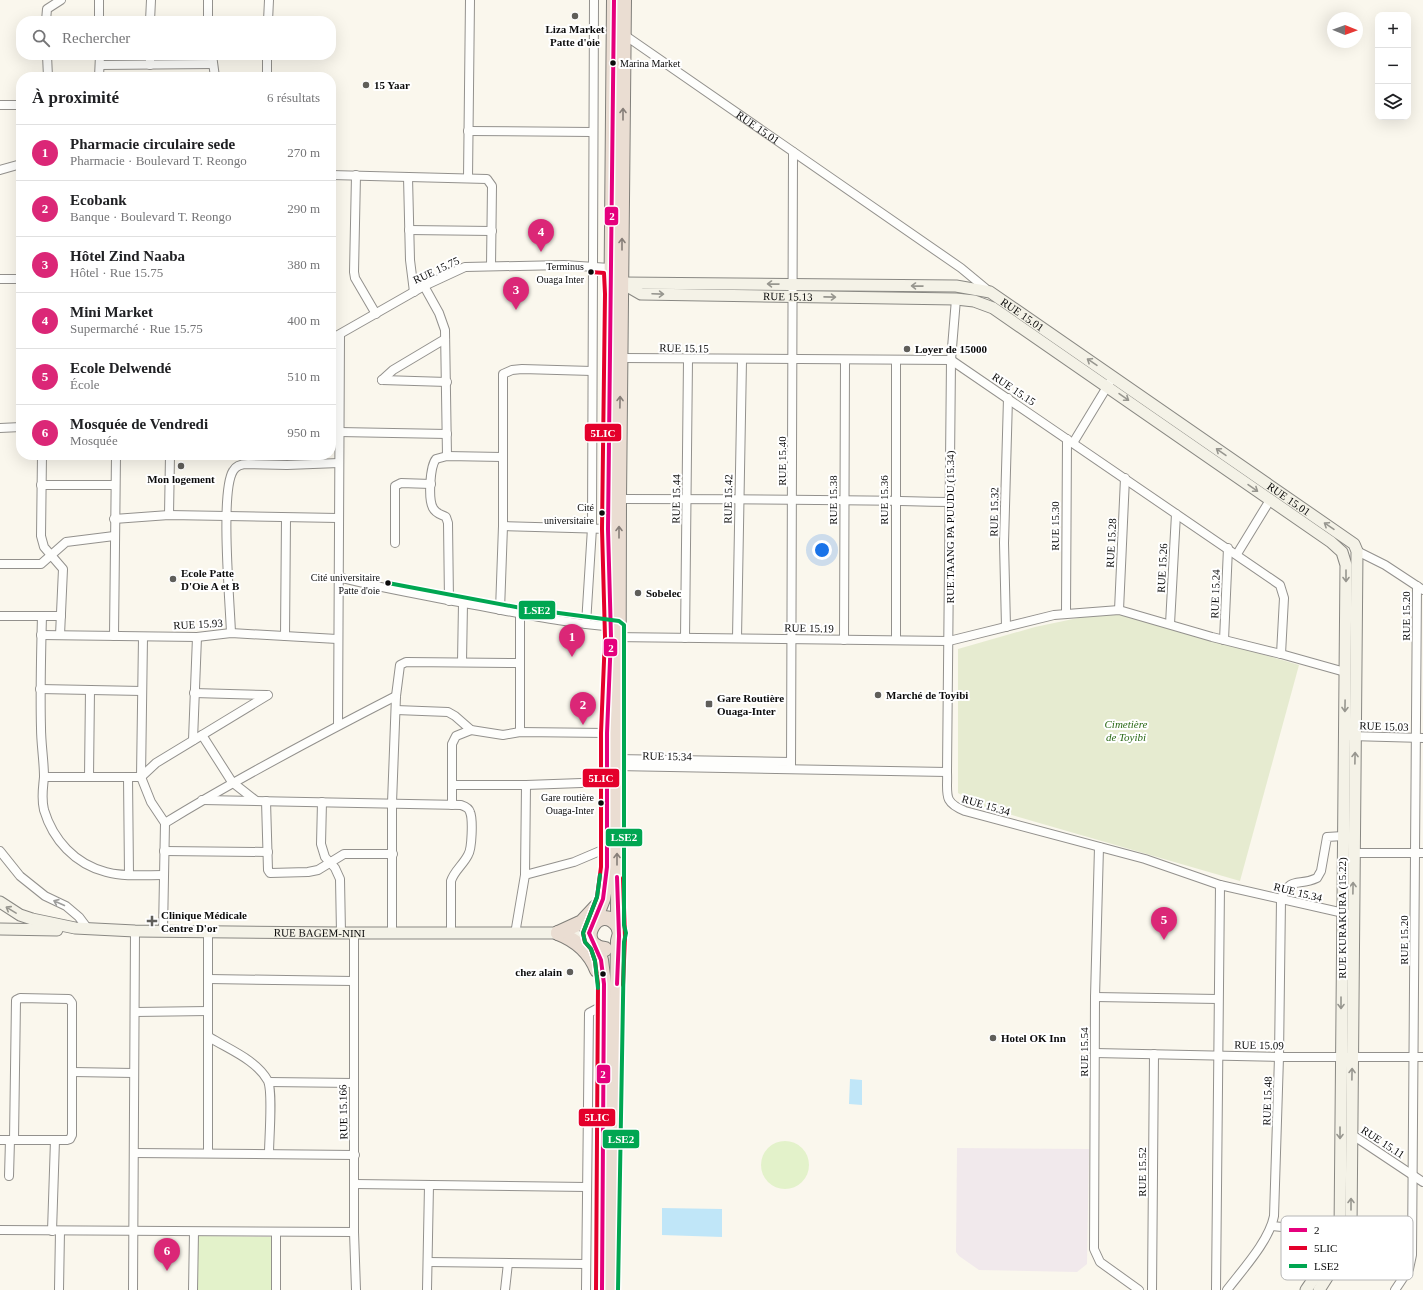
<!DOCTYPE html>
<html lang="fr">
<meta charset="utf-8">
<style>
:root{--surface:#fff;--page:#f2f2f2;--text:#202124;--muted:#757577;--line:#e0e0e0;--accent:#db2777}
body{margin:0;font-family:Georgia,serif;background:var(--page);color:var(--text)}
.controls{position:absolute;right:12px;top:12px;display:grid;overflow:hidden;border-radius:8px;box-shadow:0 4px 16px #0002}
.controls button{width:36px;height:36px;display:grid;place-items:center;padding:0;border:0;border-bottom:1px solid var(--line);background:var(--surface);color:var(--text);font:20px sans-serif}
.compass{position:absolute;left:1327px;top:12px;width:36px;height:36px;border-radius:50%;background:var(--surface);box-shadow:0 4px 16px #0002;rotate:91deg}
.you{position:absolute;left:822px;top:550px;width:14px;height:14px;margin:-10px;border:3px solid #fff;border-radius:50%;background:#1a73e8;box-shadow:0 0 0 6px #1a73e833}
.badge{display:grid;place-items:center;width:26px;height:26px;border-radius:50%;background:var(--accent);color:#fff;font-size:13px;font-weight:700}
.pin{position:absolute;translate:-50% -33px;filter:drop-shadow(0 1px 2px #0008)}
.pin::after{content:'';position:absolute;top:21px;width:14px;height:12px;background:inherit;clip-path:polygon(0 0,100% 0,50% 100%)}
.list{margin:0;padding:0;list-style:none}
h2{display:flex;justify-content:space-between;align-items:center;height:52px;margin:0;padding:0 16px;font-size:17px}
h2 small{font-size:13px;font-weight:400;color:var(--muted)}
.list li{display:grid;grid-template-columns:26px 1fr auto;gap:12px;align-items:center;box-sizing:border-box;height:56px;padding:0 16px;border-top:1px solid var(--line)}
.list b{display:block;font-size:15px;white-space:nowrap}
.list p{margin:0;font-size:13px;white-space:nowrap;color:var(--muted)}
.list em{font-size:13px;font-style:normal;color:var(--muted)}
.icon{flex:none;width:22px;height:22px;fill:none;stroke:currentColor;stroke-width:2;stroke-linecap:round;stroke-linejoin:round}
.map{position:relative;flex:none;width:1423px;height:1290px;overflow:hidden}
.search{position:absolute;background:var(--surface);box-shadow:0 4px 16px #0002;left:16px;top:16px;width:320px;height:44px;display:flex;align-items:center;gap:10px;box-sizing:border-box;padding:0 14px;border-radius:16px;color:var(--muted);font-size:15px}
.panel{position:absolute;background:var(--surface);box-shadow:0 4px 16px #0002;left:16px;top:72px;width:320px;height:388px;border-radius:16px}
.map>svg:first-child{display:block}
.industrial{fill:#f1e9ec}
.green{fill:#e3f2ca}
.cemetery{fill:#e6ebd0}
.water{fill:#c0e6f8}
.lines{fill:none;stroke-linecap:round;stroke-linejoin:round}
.street-casing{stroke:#93918d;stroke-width:10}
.secondary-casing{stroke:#898883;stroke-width:13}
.highway-casing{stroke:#807f7a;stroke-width:16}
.street{stroke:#fefefc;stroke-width:8}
.secondary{stroke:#f4f2e7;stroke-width:11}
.highway{stroke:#eaddd2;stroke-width:14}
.bus-1-casing{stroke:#fff;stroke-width:7}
.bus-2-casing{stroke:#fff;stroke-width:7}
.bus-3-casing{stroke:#fff;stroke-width:7}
.bus-1{stroke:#e5007d;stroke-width:4}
.bus-2{stroke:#e4002b;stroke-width:4}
.bus-3{stroke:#00a651;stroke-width:4}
.oneway{stroke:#867e78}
.oneway2{stroke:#97968f}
.oneway3{stroke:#9d9d9c}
.poi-dot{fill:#5f5e5a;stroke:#fff;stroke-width:1.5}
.bus-dot{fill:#0b0b0b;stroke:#fff;stroke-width:1.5}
.labels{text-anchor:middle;stroke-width:4;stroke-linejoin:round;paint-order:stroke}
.bus-label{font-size:10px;fill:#0b0b0b;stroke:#fff;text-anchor:end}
.poi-label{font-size:11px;font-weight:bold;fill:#0b0b0b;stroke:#fff;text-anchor:start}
.street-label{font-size:11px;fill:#0b0b0b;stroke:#fff}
.park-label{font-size:11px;font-style:italic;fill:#296815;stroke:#fff}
.key{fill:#fff;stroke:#b6b6b6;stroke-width:1}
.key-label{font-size:11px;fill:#0b0b0b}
.line-badge{stroke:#fff;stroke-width:1.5}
.badge-label{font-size:11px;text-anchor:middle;font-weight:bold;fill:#fff}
</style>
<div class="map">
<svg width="1423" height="1290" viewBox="0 0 1423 1290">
<rect width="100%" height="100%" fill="#faf7ed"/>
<path class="industrial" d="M 957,1148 L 1089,1149 L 1087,1264 L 1077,1272 L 979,1270 L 959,1256 L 956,1252 Z"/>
<g class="green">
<circle cx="785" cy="1165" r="24"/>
<path d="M 198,1236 L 272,1237 L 271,1290 L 198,1290 Z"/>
</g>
<path class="cemetery" d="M 1097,614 L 1123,614 L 1299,665 L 1240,881 L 981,806 L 958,793 L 958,649 L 1035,627 Z"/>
<g class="water">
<path d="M 850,1079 L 862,1080 L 862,1105 L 849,1104 Z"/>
<path d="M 662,1208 L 722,1209 L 722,1237 L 662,1235 Z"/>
</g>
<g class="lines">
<g class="street-casing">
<g id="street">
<path d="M 99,0 L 99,21"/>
<path d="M 208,0 L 208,21"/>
<path d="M 46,21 L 47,9 L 61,0"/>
<path d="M 150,21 L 151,0"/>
<path d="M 268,21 L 269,0"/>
<path id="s1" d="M 623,34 L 961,268 L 990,292"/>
<path d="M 47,55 L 48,77"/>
<path d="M 212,55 L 215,77"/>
<path d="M 100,65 L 213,64"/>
<path d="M 150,65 L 150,55"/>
<path d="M 99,77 L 100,55"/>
<path d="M 267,77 L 267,55"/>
<path d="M 0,105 L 21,105"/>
<path d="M 468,131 L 592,132"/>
<path d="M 0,170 L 21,164"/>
<path d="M 331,175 L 487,179 L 492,186 L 491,266"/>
<path d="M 356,175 L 354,272 L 355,278 L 376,314"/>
<path d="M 408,177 L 410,260 L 414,292"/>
<path d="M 468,178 L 470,0"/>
<path d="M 409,230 L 492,231"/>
<path d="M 0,279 L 21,279"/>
<path d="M 424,286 L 439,313 L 445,330 L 447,456"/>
<path d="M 956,299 L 951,360 L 947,772 C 948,794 942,802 965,811 L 1145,859 L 1220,885 L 1348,914"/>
<path d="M 331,339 L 424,286 L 465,267 L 564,265 L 610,268"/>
<path d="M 621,358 L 951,360 L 1280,585 L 1284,598 L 1281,654"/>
<path d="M 382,380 L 393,370 L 445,339"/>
<path d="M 382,380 L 447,382"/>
<path d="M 0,428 L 21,427"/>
<path d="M 339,432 L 447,434"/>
<path d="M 1073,443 L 1113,377"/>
<path d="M 42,455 L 41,536 L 44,547 L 63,569 L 60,635"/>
<path d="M 41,485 L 115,485"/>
<path d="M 619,499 C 729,499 839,499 949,502"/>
<path d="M 169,515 L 170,455"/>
<path d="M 114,519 L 169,515 L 338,518"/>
<path d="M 503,526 L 608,529"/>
<path d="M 395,543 L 395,486 L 401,483 L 431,484"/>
<path d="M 1357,551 L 1385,565 L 1423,590"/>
<path d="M 1237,554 L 1270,500"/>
<path d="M 0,564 L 41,564 L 66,542 L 114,536"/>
<path d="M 338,577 C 380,588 422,595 464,603 C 515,612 566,624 618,627"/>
<path d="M 449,601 L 448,523 L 446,517 C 441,514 436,514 433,508 C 428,499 430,466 436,459 L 447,456 L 502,457"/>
<path d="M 500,610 L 503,526 L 503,374 L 512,370 L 522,369 L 592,371"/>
<path d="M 1119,610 L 1125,478"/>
<path d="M 1066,613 L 1067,439"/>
<path d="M 0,616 L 61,616"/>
<path d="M 42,616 C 41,653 40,691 41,728 C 41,744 44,761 44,777 C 43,789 41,798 44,810 C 53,840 75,864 106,872 C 124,877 145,875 163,875"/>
<path d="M 586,624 L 592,528 L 594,0"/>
<path d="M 1170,624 L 1176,514"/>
<path d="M 1006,627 L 1004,543 L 1008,398"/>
<path d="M 231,633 C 230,603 220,492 233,471 C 236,465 242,464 248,464 L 287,465 L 339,463"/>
<path d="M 41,635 L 197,637 L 231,633 L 337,639"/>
<path d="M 114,636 L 116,455"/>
<path d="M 285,636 L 286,518"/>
<path d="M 143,637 L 141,777 L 151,802 L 165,823 L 163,931"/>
<path d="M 611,637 L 949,641 L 1054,615 L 1119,610 L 1212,637 L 1281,654 L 1345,672"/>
<path d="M 685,638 L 688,360"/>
<path d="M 737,638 L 742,360"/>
<path d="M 844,640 L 845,361"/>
<path d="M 896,640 L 896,360"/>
<path d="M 1224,640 L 1228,548"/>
<path d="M 462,662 L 463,603"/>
<path d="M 40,689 L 142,691"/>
<path d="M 194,693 L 267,695"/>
<path d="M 396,710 L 448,712 L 455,716 L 471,730 L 503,735 L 520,732 L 607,733"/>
<path d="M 338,725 L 340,335"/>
<path d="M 520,732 L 520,614"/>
<path d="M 202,735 L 232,782 L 255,800"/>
<path d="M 1350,736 L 1423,738"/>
<path d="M 193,740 L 197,637"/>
<path d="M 616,759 L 791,762"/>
<path d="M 616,766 L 947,772"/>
<path d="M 791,769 L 793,152"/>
<path d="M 44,777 L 141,777"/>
<path d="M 89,777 L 90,690"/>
<path d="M 128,777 L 129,875"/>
<path d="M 141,777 L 156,763 L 268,695"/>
<path d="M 452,785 L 526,785 L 609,782"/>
<path d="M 202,800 L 461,805 C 464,806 469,808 470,812 C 473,819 472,849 468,855 C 463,865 454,871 451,881 L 451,933"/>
<path d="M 266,801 L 268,870 L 270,873 L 308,872 L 318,870 L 344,854 L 393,854"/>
<path d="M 322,802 L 321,844 L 325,857 L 335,868 L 340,879 L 341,933"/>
<path d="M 452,805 L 452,744 L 456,736 L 471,730"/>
<path d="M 165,823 C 240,777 318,736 396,696"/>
<path d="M 1099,847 L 1095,997 L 1094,1249 L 1100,1262 L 1139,1290"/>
<path d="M 0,851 L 20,876 L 45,896 L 66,906 L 79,917 L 88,929"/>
<path d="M 164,851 L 268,852"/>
<path d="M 1354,853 L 1423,853"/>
<path d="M 525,875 L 574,862 L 607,848"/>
<path d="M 354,933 L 354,1232 L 356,1290"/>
<path d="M 392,933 L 392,803 L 396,696 L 400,665 L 406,662 L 520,663"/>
<path d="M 515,934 L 525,875 L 526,785"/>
<path d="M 209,979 L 353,981"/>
<path d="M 1095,997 L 1218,999"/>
<path d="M 135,1012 L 208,1011"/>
<path d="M 209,1037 C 228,1049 257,1060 268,1081 C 273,1092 269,1139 269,1153"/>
<path d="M 1095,1053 L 1279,1057 L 1423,1057"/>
<path d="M 73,1072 L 134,1073"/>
<path d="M 269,1082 L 354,1083"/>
<path d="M 1351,1134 L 1423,1182"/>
<path d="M 0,1140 L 67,1140 L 70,1139 L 72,1135 L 72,1003 L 69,999 L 20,998 L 16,1000 L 14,1140"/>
<path d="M 134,1153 L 355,1155"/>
<path d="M 208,1153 L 208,931"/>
<path d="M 9,1176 L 10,1140"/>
<path d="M 355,1184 L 587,1187"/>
<path d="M 1272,1226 L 1292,1228 L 1309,1234"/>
<path d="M 0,1230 L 354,1232"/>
<path d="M 52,1231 L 55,1140"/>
<path d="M 276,1232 L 276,1290"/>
<path d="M 428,1262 L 586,1264"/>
<path d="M 59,1290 L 60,1231"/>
<path d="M 133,1290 L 135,931"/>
<path d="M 193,1290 L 194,1232"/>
<path d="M 427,1290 L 429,1185"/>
<path d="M 505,1290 L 508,1263"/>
<path d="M 586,1290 L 589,1013 L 604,1005"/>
<path d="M 1152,1290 L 1154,1054"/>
<path d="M 1216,1290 L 1220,885"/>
<path d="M 1227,1290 C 1243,1269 1269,1241 1274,1216 L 1279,1057 L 1281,899 C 1291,875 1298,887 1317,878 L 1321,871 L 1327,837 L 1343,836"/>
<path d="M 1395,1290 L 1409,1269 L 1412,1255 L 1417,586"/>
</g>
</g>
<g class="secondary-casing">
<g id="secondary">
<path id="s2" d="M 618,277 L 622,283 L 641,294 L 956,299 L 974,301 L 993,308 L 1331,542 L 1342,552 L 1346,565 L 1340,1232 C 1336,1253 1317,1273 1306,1290"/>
<path id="s3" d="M 623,283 L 956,286 L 990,292 L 1354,544 L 1357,551 L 1351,1230 L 1347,1246 L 1319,1290"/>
<path id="s4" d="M 0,902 L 20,915 L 32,919 L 75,928 L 135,931 L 341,933 L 566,933"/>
<path d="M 0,929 L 57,930"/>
<path d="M 565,933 L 591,940"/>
</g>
</g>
<g class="highway-casing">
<g id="highway">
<path d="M 609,570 L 614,0"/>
<path d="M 594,922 L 603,899 L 606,881 L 607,733 L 609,676"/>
<path d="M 558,933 C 576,940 590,952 597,970"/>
<path d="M 558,933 L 582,922 L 596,907"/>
<path d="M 596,946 L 601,960 L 604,984 L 602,1290"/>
<path d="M 605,949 C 573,946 598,900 618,926"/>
<path d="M 612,1290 L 618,941 L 620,933 L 618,926 L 619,499 L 624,0"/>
</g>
</g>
<use href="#street" class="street"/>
<use href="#secondary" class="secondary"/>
<use href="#highway" class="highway"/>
<g class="bus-1-casing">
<g id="bus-1">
<path d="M 617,877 L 619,936 L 617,984"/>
<path d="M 602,1290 L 604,984 L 601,960 L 589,933 L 603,899 L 607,867 L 607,733 L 611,637 L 608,529 L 614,0"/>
</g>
</g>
<g class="bus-2-casing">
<g id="bus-2">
<path d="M 591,272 L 604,273 L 605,294 L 602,529 L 605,637 L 601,733 L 601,867 L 597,897 L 583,933 L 585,942 L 591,949 L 595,961 L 598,984 L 596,1290"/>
<path d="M 623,985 L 625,937 L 623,878"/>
</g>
</g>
<g class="bus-3-casing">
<g id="bus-3">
<path d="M 388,583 L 521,608 L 619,621 L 624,625 L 624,925 L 626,933 L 624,942 L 618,1290"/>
<path d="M 598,988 L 595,961 L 591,949 L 585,942 L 583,933 L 597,897 L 600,875"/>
</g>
</g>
<use href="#bus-1" class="bus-1"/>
<use href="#bus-2" class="bus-2"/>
<use href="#bus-3" class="bus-3"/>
</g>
<defs><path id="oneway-shaft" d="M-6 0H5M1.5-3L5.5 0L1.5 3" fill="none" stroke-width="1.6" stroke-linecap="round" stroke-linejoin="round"/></defs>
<g class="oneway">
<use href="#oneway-shaft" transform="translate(623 114) rotate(-90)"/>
<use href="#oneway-shaft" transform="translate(622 244) rotate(-90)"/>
<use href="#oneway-shaft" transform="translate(620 402) rotate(-89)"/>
<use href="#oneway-shaft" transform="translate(619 532) rotate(-90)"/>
<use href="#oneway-shaft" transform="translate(617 859) rotate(-90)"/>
</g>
<g class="oneway2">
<use href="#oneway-shaft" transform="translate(773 284) rotate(-179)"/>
<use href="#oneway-shaft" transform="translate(917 286) rotate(-179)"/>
<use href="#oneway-shaft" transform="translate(658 294) rotate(2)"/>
<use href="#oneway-shaft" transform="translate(830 297) rotate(1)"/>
<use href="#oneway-shaft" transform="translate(1092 362) rotate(-146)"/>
<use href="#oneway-shaft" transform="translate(1124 397) rotate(35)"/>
<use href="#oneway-shaft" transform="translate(1221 452) rotate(-145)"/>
<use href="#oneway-shaft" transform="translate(1253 488) rotate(35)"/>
<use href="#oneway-shaft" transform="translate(1329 526) rotate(-146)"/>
<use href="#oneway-shaft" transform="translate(1346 576) rotate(90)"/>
<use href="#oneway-shaft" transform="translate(1345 706) rotate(91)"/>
<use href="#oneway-shaft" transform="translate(1355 758) rotate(-89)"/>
<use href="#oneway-shaft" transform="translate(1353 888) rotate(-89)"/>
<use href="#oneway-shaft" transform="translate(11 910) rotate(-149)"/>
<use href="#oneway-shaft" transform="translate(1341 1003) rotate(90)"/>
<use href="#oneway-shaft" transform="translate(1352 1074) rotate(-89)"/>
<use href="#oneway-shaft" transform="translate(1340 1133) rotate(90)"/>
<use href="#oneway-shaft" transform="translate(1351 1204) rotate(-90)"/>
</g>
<use class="oneway3" href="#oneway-shaft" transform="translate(59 903) rotate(-156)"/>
<g class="poi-dot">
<circle cx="575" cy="16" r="4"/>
<circle cx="366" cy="85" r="4"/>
<circle cx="907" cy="349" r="4"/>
<circle cx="181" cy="466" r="4"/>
<circle cx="173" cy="579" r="4"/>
<circle cx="638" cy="593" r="4"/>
<circle cx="878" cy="695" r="4"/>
<rect x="705" y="700" width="8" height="8" rx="2"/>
<path d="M150 915h4v4h4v4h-4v4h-4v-4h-4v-4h4z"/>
<circle cx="570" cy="972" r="4"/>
<circle cx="993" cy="1038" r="4"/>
</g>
<g class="bus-dot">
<circle cx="613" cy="63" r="3.5"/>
<circle cx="591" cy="272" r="3.5"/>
<circle cx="602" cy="513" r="3.5"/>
<circle cx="388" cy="583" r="3.5"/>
<circle cx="601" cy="803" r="3.5"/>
<circle cx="603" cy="974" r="3.5"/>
</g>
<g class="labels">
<g class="bus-label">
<text x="620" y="67" text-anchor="start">Marina Market</text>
<text x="584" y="270">Terminus<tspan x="584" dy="13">Ouaga Inter</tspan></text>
<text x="594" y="511">Cité<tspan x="594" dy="13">universitaire</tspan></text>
<text x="380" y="581">Cité universitaire<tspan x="380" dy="13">Patte d'oie</tspan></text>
<text x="594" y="801">Gare routière<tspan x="594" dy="13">Ouaga-Inter</tspan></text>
</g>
<g class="poi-label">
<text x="575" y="33" text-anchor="middle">Liza Market<tspan x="575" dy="13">Patte d'oie</tspan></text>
<text x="374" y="89">15 Yaar</text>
<text x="915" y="353">Loyer de 15000</text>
<text x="181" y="483" text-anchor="middle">Mon logement</text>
<text x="181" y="577">Ecole Patte<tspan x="181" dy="13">D'Oie A et B</tspan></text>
<text x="646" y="597">Sobelec</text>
<text x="886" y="699">Marché de Toyibi</text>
<text x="717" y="702">Gare Routière<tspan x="717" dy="13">Ouaga-Inter</tspan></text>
<text x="161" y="919">Clinique Médicale<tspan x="161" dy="13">Centre D'or</tspan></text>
<text x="562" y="976" text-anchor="end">chez alain</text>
<text x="1001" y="1042">Hotel OK Inn</text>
</g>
<g class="street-label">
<text dy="4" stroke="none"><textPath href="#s1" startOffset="164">RUE 15.01</textPath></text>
<text transform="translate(436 270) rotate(-25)" y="4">RUE 15.75</text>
<text dy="4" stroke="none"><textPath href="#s2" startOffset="176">RUE 15.13</textPath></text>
<text dy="4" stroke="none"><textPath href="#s3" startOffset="407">RUE 15.01</textPath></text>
<text transform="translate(684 348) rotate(1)" y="4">RUE 15.15</text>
<text transform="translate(1014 389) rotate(34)" y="4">RUE 15.15</text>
<text transform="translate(782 461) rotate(-90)" y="4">RUE 15.40</text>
<text transform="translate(676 499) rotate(-89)" y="4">RUE 15.44</text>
<text transform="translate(728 499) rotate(-89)" y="4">RUE 15.42</text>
<text dy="4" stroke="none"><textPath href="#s3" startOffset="731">RUE 15.01</textPath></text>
<text transform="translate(833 500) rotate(-90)" y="4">RUE 15.38</text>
<text transform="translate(884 500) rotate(-90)" y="4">RUE 15.36</text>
<text transform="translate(994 512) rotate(-89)" y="4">RUE 15.32</text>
<text transform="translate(1055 526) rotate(-90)" y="4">RUE 15.30</text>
<text transform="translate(950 527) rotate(-90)" y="4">RUE TAANG PA PUUDU (15.34)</text>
<text transform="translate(1111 543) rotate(-87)" y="4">RUE 15.28</text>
<text transform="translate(1162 568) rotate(-87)" y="4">RUE 15.26</text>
<text transform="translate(1215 594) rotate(-88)" y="4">RUE 15.24</text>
<text transform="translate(1406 616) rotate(-90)" y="4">RUE 15.20</text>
<text transform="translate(198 624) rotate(-3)" y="4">RUE 15.93</text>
<text transform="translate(809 628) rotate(1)" y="4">RUE 15.19</text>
<text transform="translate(1384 726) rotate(2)" y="4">RUE 15.03</text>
<text transform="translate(667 756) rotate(1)" y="4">RUE 15.34</text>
<text transform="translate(986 805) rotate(16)" y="4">RUE 15.34</text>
<text transform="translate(1298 892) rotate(14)" y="4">RUE 15.34</text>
<text transform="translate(1342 918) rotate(-90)" y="4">RUE KURAKURA (15.22)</text>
<text dy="4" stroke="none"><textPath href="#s4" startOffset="325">RUE BAGEM-NINI</textPath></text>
<text transform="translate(1404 940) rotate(-90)" y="4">RUE 15.20</text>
<text transform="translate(1259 1045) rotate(1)" y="4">RUE 15.09</text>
<text transform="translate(1084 1052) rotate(-90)" y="4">RUE 15.54</text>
<text transform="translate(1267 1101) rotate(-88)" y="4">RUE 15.48</text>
<text transform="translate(343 1112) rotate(-91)" y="4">RUE 15.166</text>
<text transform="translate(1383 1142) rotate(33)" y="4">RUE 15.11</text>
<text transform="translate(1142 1172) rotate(-90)" y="4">RUE 15.52</text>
</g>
<g class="park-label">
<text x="1126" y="728">Cimetière<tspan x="1126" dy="13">de Toyibi</tspan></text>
</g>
</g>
<rect x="1281" y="1216" width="132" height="64" rx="6" class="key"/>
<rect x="1289" y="1228" width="18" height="4" fill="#e5007d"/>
<rect x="1289" y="1246" width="18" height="4" fill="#e4002b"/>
<rect x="1289" y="1264" width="18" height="4" fill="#00a651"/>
<g class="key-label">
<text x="1314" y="1234">2</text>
<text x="1314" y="1252">5LIC</text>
<text x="1314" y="1270">LSE2</text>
</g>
<g class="line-badge">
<rect x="604" y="206" width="15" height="20" rx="4" fill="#e5007d"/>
<rect x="584" y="423" width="38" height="19" rx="4" fill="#e4002b"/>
<rect x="518" y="600" width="38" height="20" rx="4" fill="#00a651"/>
<rect x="603" y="638" width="15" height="19" rx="4" fill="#e5007d"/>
<rect x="582" y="768" width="38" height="20" rx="4" fill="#e4002b"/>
<rect x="605" y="828" width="38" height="19" rx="4" fill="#00a651"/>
<rect x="596" y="1064" width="15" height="20" rx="4" fill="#e5007d"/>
<rect x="578" y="1108" width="38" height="19" rx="4" fill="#e4002b"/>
<rect x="602" y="1129" width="38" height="20" rx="4" fill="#00a651"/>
</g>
<g class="badge-label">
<text x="612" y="220">2</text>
<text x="603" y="437">5LIC</text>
<text x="537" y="614">LSE2</text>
<text x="611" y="652">2</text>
<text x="601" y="782">5LIC</text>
<text x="624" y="841">LSE2</text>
<text x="603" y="1078">2</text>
<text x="597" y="1121">5LIC</text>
<text x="621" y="1143">LSE2</text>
</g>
</svg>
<div class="controls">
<button>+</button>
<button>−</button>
<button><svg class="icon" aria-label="layers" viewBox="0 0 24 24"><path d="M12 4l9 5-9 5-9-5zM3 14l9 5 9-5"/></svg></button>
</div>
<svg class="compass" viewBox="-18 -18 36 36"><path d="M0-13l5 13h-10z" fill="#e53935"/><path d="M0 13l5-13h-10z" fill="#757577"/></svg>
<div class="you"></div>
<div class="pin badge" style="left:572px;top:657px">1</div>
<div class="pin badge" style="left:583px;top:725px">2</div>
<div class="pin badge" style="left:516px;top:310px">3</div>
<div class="pin badge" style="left:541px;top:252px">4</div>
<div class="pin badge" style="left:1164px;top:940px">5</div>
<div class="pin badge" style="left:167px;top:1271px">6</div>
<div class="search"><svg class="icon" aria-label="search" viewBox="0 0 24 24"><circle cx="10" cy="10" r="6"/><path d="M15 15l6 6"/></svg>Rechercher</div>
<section class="panel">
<h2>À proximité<small>6 résultats</small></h2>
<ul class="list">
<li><span class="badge">1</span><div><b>Pharmacie circulaire sede</b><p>Pharmacie · Boulevard T. Reongo</p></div><em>270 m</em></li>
<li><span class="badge">2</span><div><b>Ecobank</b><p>Banque · Boulevard T. Reongo</p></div><em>290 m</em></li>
<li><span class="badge">3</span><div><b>Hôtel Zind Naaba</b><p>Hôtel · Rue 15.75</p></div><em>380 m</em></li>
<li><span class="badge">4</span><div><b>Mini Market</b><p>Supermarché · Rue 15.75</p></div><em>400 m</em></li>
<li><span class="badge">5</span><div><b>Ecole Delwendé</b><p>École</p></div><em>510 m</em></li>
<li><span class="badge">6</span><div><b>Mosquée de Vendredi</b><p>Mosquée</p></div><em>950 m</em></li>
</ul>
</section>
</div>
